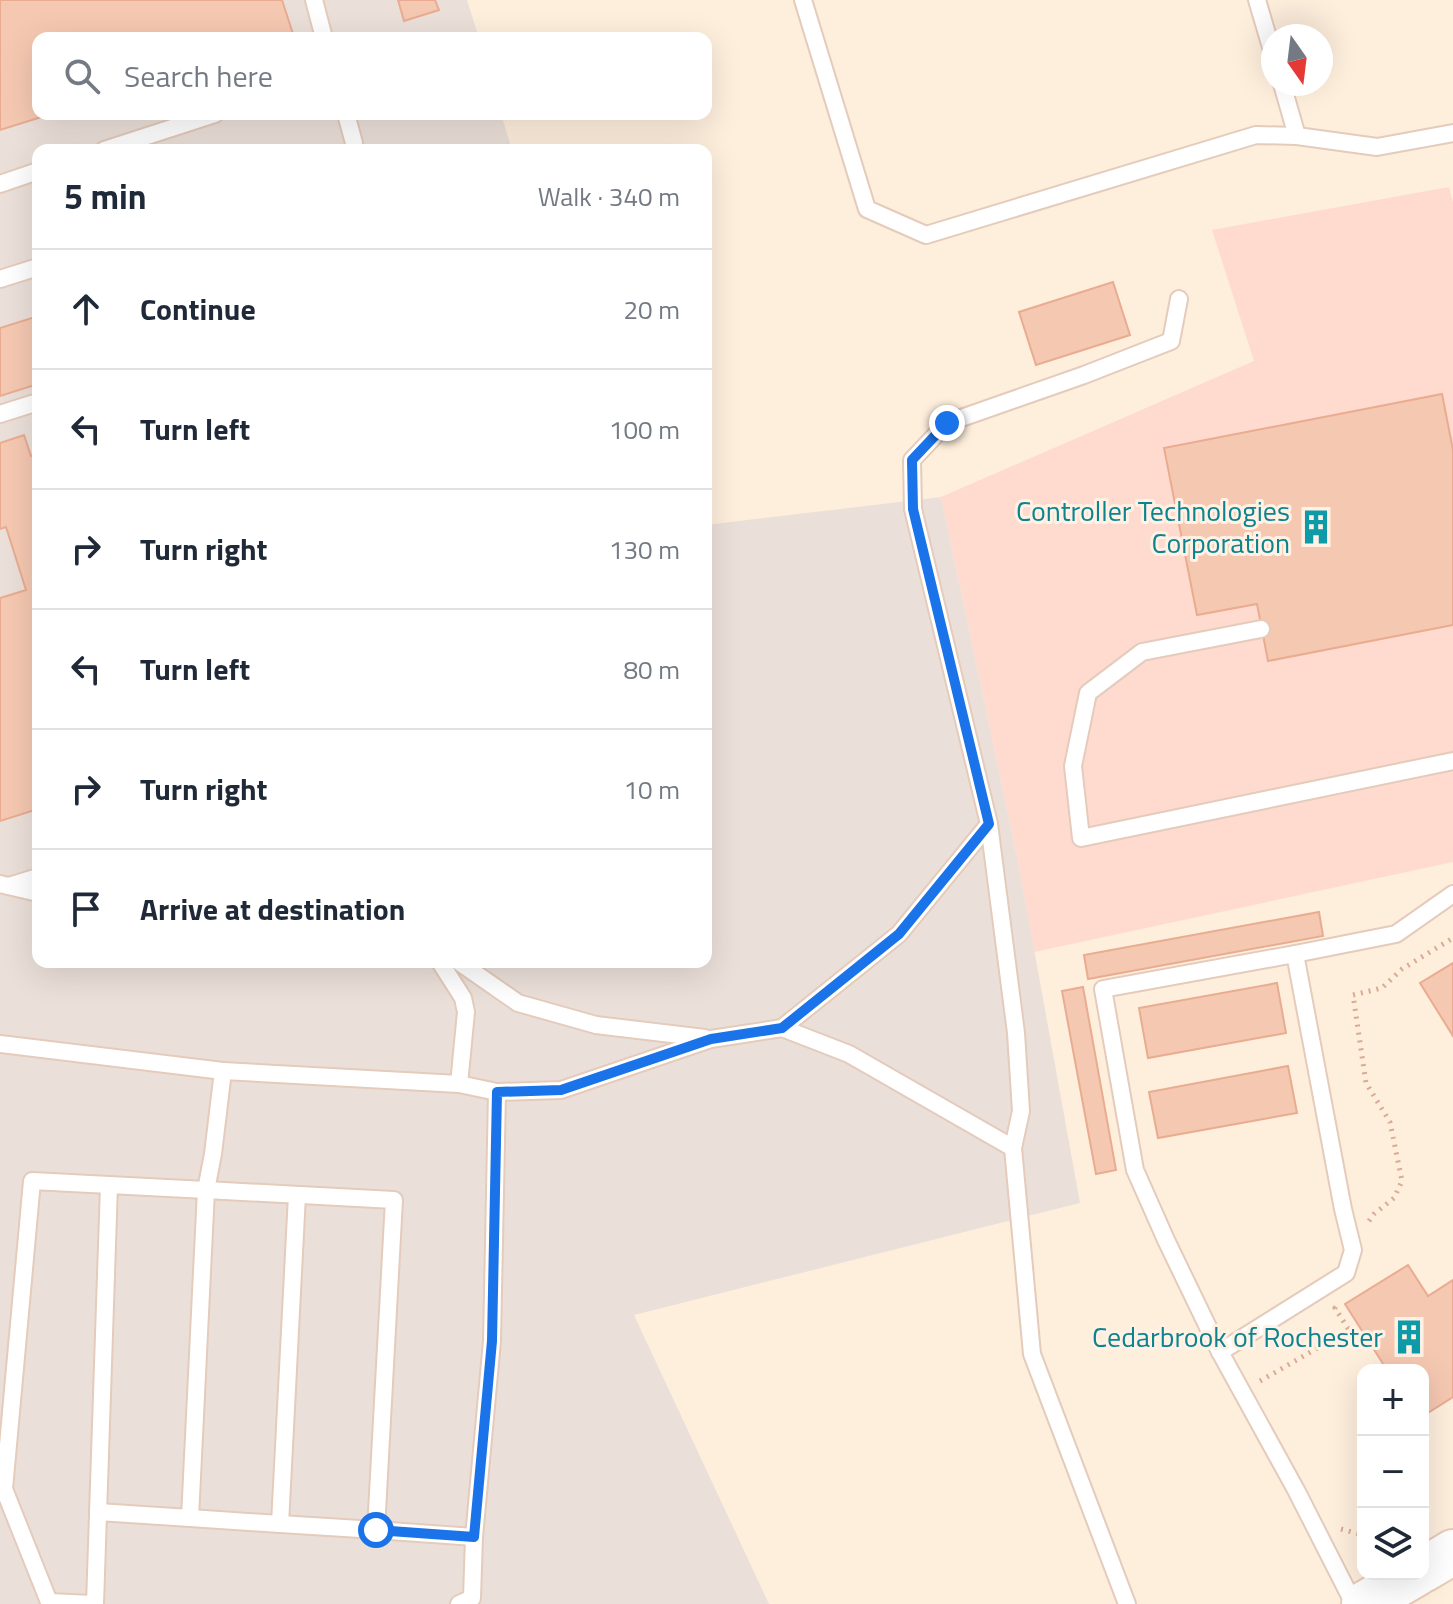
<!DOCTYPE html>
<meta charset="utf-8">
<style>
:root{--surface:#fff;--page:#f6f6f7;--text:#1f2937;--muted:#747a83;--line:#e0e1e3}
body{margin:0;font-family:"Titillium Web",sans-serif;background:var(--page);color:var(--text)}
.controls{position:absolute;right:24px;bottom:24px;display:grid;overflow:hidden;border-radius:16px;box-shadow:0 8px 32px #0002}
.controls button{width:72px;height:72px;display:grid;place-items:center;padding:0;border:0;border-bottom:2px solid var(--line);background:var(--surface);color:var(--text);font:40px sans-serif}
.compass{position:absolute;left:1261px;top:24px;width:72px;height:72px;border-radius:50%;background:var(--surface);box-shadow:0 8px 32px #0002;rotate:166deg}
.stop{position:absolute;width:24px;height:24px;margin:-18px;border:6px solid #1a73e8;border-radius:50%;background:#fff}
.stop.end{background:#1a73e8;border-color:#fff;box-shadow:0 2px 8px #0008}
.list{margin:0;padding:0;list-style:none}
h2{display:flex;justify-content:space-between;align-items:center;height:104px;margin:0;padding:0 32px;font-size:34px}
h2 small{font-size:26px;font-weight:400;color:var(--muted)}
.list li{display:grid;grid-template-columns:52px 1fr auto;gap:24px;align-items:center;box-sizing:border-box;height:120px;padding:0 32px;border-top:2px solid var(--line)}
.list b{display:block;font-size:30px;white-space:nowrap}
.list em{font-size:26px;font-style:normal;color:var(--muted)}
.icon{flex:none;width:44px;height:44px;fill:none;stroke:currentColor;stroke-width:2;stroke-linecap:round;stroke-linejoin:round}
.map{position:relative;flex:none;width:1453px;height:1604px;overflow:hidden}
.search{position:absolute;background:var(--surface);box-shadow:0 8px 32px #0002;left:32px;top:32px;width:680px;height:88px;display:flex;align-items:center;gap:20px;box-sizing:border-box;padding:0 28px;border-radius:16px;color:var(--muted);font-size:30px}
.panel{position:absolute;background:var(--surface);box-shadow:0 8px 32px #0002;left:32px;top:144px;width:680px;height:824px;border-radius:16px}
.map>svg:first-child{display:block}
.commercial{fill:#ffdacf}
.industrial{fill:#ebe0d9}
.building{fill:#f5c8b1;stroke:#e9ac91;stroke-width:2}
.lines{fill:none;stroke-linecap:round;stroke-linejoin:round}
.service-casing{stroke:#e4cbbb;stroke-width:20}
.secondary-casing{stroke:#e9cbb7;stroke-width:48}
.path{stroke:#d9ab95;stroke-width:5;stroke-dasharray:2 6;stroke-linecap:butt}
.service{stroke:#fff;stroke-width:16}
.secondary{stroke:#fff;stroke-width:44}
.route{stroke:#1a73e8;stroke-width:10}
.labels{text-anchor:middle;stroke-width:6;stroke-linejoin:round;paint-order:stroke}
.culture-label{font-size:28px;fill:#0d838f;stroke:#fff2e4;text-anchor:end}
</style>
<div class="map">
<svg width="1453" height="1604" viewBox="0 0 1453 1604">
<rect width="100%" height="100%" fill="#feeedc"/>
<path class="commercial" d="M 1449,187 L 1453,202 L 1453,862 L 1034,952 L 1019,866 L 941,497 L 1254,361 L 1212,230 Z"/>
<path class="industrial" d="M 0,0 L 467,0 L 479,38 L 38,38 L 38,114 L 501,114 L 512,150 L 38,150 L 38,962 L 706,962 L 706,525 L 941,497 L 1019,866 L 1080,1203 L 634,1315 L 769,1604 L 0,1604 Z"/>
<g class="building">
<path d="M 0,0 L 282,0 L 294,37 L 38,38 L 38,114 L 51,114 L 0,130 Z"/>
<path d="M 398,0 L 435,0 L 439,10 L 404,21 Z"/>
<path d="M 1113,282 L 1130,335 L 1036,365 L 1019,312 Z"/>
<path d="M 38,316 L 38,384 L 0,396 L 0,328 Z"/>
<path d="M 1442,394 L 1453,450 L 1453,625 L 1268,661 L 1257,604 L 1197,615 L 1164,448 Z"/>
<path d="M 24,435 L 31,456 L 38,454 L 38,809 L 0,821 L 0,598 L 26,590 L 6,527 L 0,529 L 0,443 Z"/>
<path d="M 1319,912 L 1323,936 L 1088,979 L 1084,955 Z"/>
<path d="M 1453,963 L 1453,1036 L 1420,983 Z"/>
<path d="M 1277,983 L 1286,1033 L 1148,1058 L 1139,1008 Z"/>
<path d="M 1083,987 L 1116,1170 L 1096,1174 L 1062,991 Z"/>
<path d="M 1288,1066 L 1297,1113 L 1158,1138 L 1149,1092 Z"/>
<path d="M 1408,1265 L 1428,1296 L 1453,1280 L 1453,1397 L 1423,1416 L 1423,1370 L 1387,1370 L 1345,1304 Z"/>
</g>
<g class="lines">
<g class="service-casing">
<g id="service">
<path d="M 314,0 L 324,38"/>
<path d="M 803,0 L 867,209 L 926,235 L 1256,135 L 1297,136"/>
<path d="M 1257,0 L 1273,54"/>
<path d="M 1282,84 L 1297,136 L 1377,147 L 1453,133"/>
<path d="M 346,114 L 354,143 L 353,150"/>
<path d="M 104,150 L 215,114"/>
<path d="M 0,184 L 38,171"/>
<path d="M 0,279 L 38,267"/>
<path d="M 0,414 L 38,402"/>
<path d="M 1261,629 L 1142,652 L 1088,693 L 1073,766 L 1081,838 L 1453,761"/>
<path d="M 0,884 L 38,893"/>
<path d="M 9,886 L 38,877"/>
<path d="M 440,962 L 463,998 L 466,1012 L 459,1084"/>
<path d="M 459,962 L 518,1003 L 596,1025 L 705,1038"/>
<path d="M 782,1028 L 899,934 L 989,824"/>
<path d="M 0,1044 L 223,1071 L 213,1154 L 206,1190 L 32,1181 L 4,1489 L 49,1602 L 93,1604"/>
<path d="M 223,1071 L 459,1084 L 497,1092"/>
<path d="M 1013,1148 L 1021,1111 L 1016,1033 L 989,824 L 913,509 L 912,460 L 947,423 L 1084,375 L 1171,341 L 1179,299"/>
<path d="M 297,1195 L 280,1524 L 190,1518 L 206,1190 L 394,1200 L 376,1530 L 474,1537"/>
<path d="M 1220,1352 L 1346,1273 L 1353,1250 L 1343,1209 L 1295,954"/>
<path d="M 98,1512 L 190,1518"/>
<path d="M 280,1524 L 376,1530"/>
<path d="M 95,1604 L 109,1185"/>
<path d="M 459,1604 L 472,1598 L 474,1537 L 492,1341 L 497,1092 L 561,1090 L 711,1039 L 782,1028 L 849,1054 L 1013,1148 L 1032,1354 L 1127,1604"/>
<path d="M 1354,1604 L 1296,1490 L 1220,1352 L 1166,1240 L 1135,1170 L 1103,989 L 1295,954 L 1396,934 L 1453,894"/>
</g>
</g>
<g class="secondary-casing">
<g id="secondary">
<path d="M 1423,1570 L 1453,1552"/>
<path d="M 1364,1604 L 1416,1574"/>
</g>
</g>
<g class="path">
<path d="M 1369,1221 L 1374,1214 L 1394,1198 L 1402,1181 L 1390,1122 L 1366,1083 L 1353,995 L 1382,988 L 1402,969 L 1453,938"/>
<path d="M 1260,1381 L 1349,1330 L 1335,1308 L 1337,1306"/>
<path d="M 1341,1529 L 1363,1535"/>
</g>
<use href="#service" class="service"/>
<use href="#secondary" class="secondary"/>
</g>
<g class="lines">
<path class="route" d="M 376,1530 L 474,1537 L 492,1341 L 497,1092 L 561,1090 L 711,1039 L 782,1028 L 899,934 L 989,824 L 913,509 L 912,460 L 947,423"/>
</g>
<defs>
<g id="building-bare" transform="scale(2.76)"><path d="M-4-6H4V6H1V3H-1V6H-4ZM-2.5-4.3h1.7v1.8h-1.7ZM.8-4.3h1.7v1.8H.8ZM-2.5-1h1.7V.8h-1.7ZM.8-1h1.7V.8H.8Z" fill="#0f9aa8" stroke="#fff2e4" stroke-width="2.5" paint-order="stroke"/></g>
</defs>
<g fill-rule="evenodd">
<use href="#building-bare" x="1316" y="527"/>
<use href="#building-bare" x="1409" y="1337"/>
</g>
<g class="labels">
<g class="culture-label">
<text x="1290" y="521">Controller Technologies<tspan x="1290" dy="32">Corporation</tspan></text>
<text x="1383" y="1347">Cedarbrook of Rochester</text>
</g>
</g>
</svg>
<div class="controls">
<button>+</button>
<button>−</button>
<button><svg class="icon" aria-label="layers" viewBox="0 0 24 24"><path d="M12 4l9 5-9 5-9-5zM3 14l9 5 9-5"/></svg></button>
</div>
<svg class="compass" viewBox="-18 -18 36 36"><path d="M0-13l5 13h-10z" fill="#e53935"/><path d="M0 13l5-13h-10z" fill="#747a83"/></svg>
<div class="stop" style="left:376px;top:1530px"></div>
<div class="stop end" style="left:947px;top:423px"></div>
<div class="search"><svg class="icon" aria-label="search" viewBox="0 0 24 24"><circle cx="10" cy="10" r="6"/><path d="M15 15l6 6"/></svg>Search here</div>
<section class="panel">
<h2>5 min<small>Walk · 340 m</small></h2>
<ul class="list">
<li><svg class="icon" aria-label="ahead" viewBox="0 0 24 24"><path d="M12 20V5M6 11l6-6 6 6"/></svg><div><b>Continue</b></div><em>20 m</em></li>
<li><svg class="icon" aria-label="left" viewBox="0 0 24 24"><path d="M17 20v-9H6M10 6l-5 5 5 5"/></svg><div><b>Turn left</b></div><em>100 m</em></li>
<li><svg class="icon" aria-label="right" viewBox="0 0 24 24"><path d="M7 20v-9h11M14 6l5 5-5 5"/></svg><div><b>Turn right</b></div><em>130 m</em></li>
<li><svg class="icon" aria-label="left" viewBox="0 0 24 24"><path d="M17 20v-9H6M10 6l-5 5 5 5"/></svg><div><b>Turn left</b></div><em>80 m</em></li>
<li><svg class="icon" aria-label="right" viewBox="0 0 24 24"><path d="M7 20v-9h11M14 6l5 5-5 5"/></svg><div><b>Turn right</b></div><em>10 m</em></li>
<li><svg class="icon" aria-label="arrive" viewBox="0 0 24 24"><path d="M6 21V4h12l-3 4 3 4H6"/></svg><div><b>Arrive at destination</b></div></li>
</ul>
</section>
</div>
